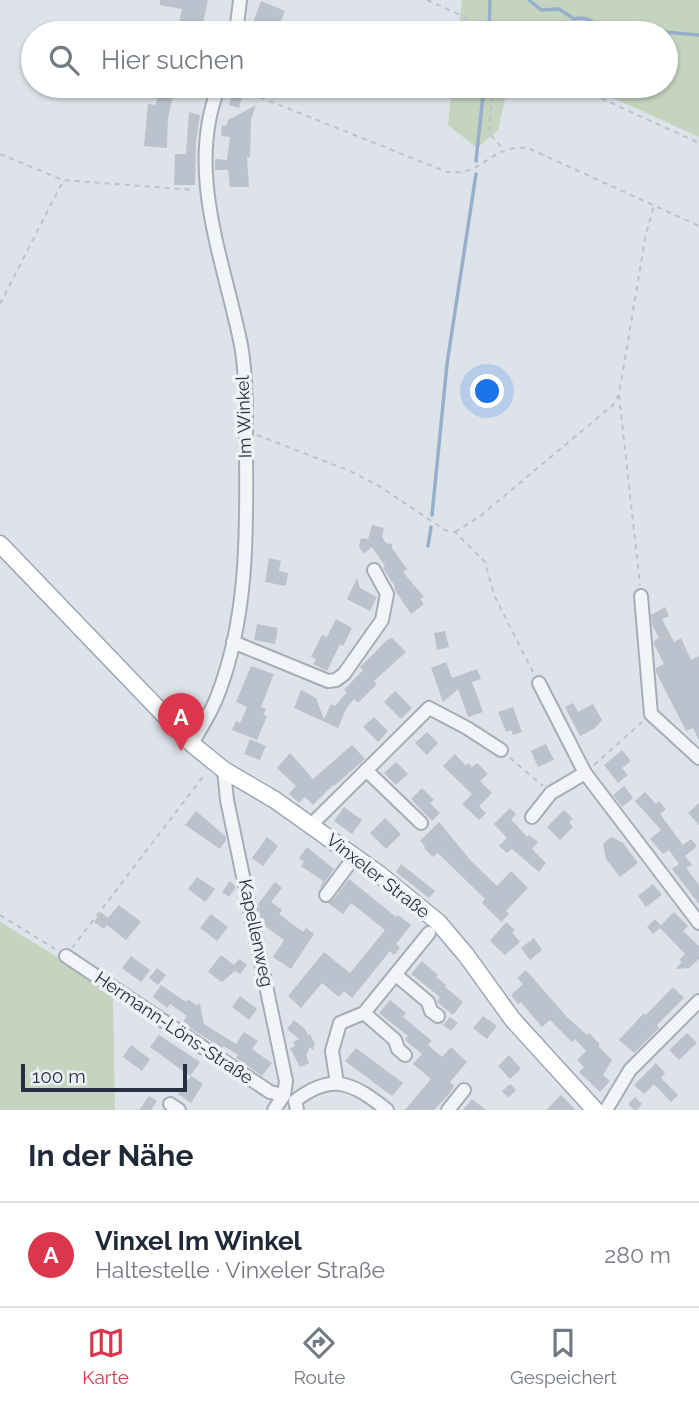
<!DOCTYPE html>
<html lang="de">
<meta charset="utf-8">
<style>
:root{--surface:#fff;--page:#f2f2f3;--text:#1f2937;--muted:#747a83;--line:#e0e1e3;--accent:#dc364c}
body{margin:0;font-family:Raleway,sans-serif;background:var(--page);color:var(--text)}
.scale{position:absolute;left:21px;bottom:18px;width:166px;box-sizing:border-box;padding-left:7px;border:4px solid #263042;border-top:0;font-size:19px;line-height:24px;white-space:nowrap;color:#263042;-webkit-text-stroke:5px #eef2f7;paint-order:stroke}
.you{position:absolute;left:488px;top:392px;width:24px;height:24px;margin:-18px;border:5px solid #fff;border-radius:50%;background:#1a73e8;box-shadow:0 0 0 10px #1a73e833}
.badge{display:grid;place-items:center;width:46px;height:46px;border-radius:50%;background:var(--accent);color:#fff;font-size:23px;font-weight:700}
.pin{position:absolute;translate:-50% -58px;filter:drop-shadow(0 2px 4px #0008)}
.pin::after{content:'';position:absolute;top:37px;width:24px;height:21px;background:inherit;clip-path:polygon(0 0,100% 0,50% 100%)}
.list{margin:0;padding:0;list-style:none}
h2{display:flex;justify-content:space-between;align-items:center;height:91px;margin:0;padding:0 28px;font-size:30px}
h2 small{font-size:23px;font-weight:400;color:var(--muted)}
.list li{display:grid;grid-template-columns:46px 1fr auto;gap:21px;align-items:center;box-sizing:border-box;height:105px;padding:0 28px;border-top:2px solid var(--line)}
.list b{display:block;font-size:26px;white-space:nowrap}
.list p{margin:0;font-size:23px;white-space:nowrap;color:var(--muted)}
.list em{font-size:23px;font-style:normal;color:var(--muted)}
.icon{flex:none;width:38px;height:38px;fill:none;stroke:currentColor;stroke-width:2;stroke-linecap:round;stroke-linejoin:round}
.map{position:relative;flex:none;width:699px;height:1110px;overflow:hidden}
.search{position:absolute;background:var(--surface);box-shadow:0 2px 5px #0004;left:21px;right:21px;top:21px;height:77px;display:flex;align-items:center;gap:18px;box-sizing:border-box;padding:0 24px;border-radius:38px;color:var(--muted);font-size:26px}
.sheet{height:196px;background:var(--surface)}
nav{display:flex;justify-content:space-around;align-items:center;box-sizing:border-box;height:98px;border-top:2px solid var(--line);background:var(--surface);font-size:19px;color:var(--muted)}
nav a{display:grid;justify-items:center;gap:4px}
nav .on{color:var(--accent)}
.map>svg:first-child{display:block}
.green{fill:#c4d4bf}
.lines{fill:none;stroke-linecap:round;stroke-linejoin:round}
.stream{stroke:#96afcd;stroke-width:3.5}
.building{fill:#bbc1cd}
.minor-casing{stroke:#a7adb8;stroke-width:16}
.major-casing{stroke:#9da6b6;stroke-width:19}
.path{stroke:#bdc1c8;stroke-width:2;stroke-dasharray:5 5;stroke-linecap:butt}
.minor{stroke:#f2f4f7;stroke-width:12}
.major{stroke:#fff;stroke-width:16}
.labels{text-anchor:middle;stroke-width:7;stroke-linejoin:round;paint-order:stroke}
.street-label{font-size:18px;fill:#263042;stroke:#eef2f7}
</style>
<div class="map">
<svg width="699" height="1110" viewBox="0 0 699 1110">
<rect width="100%" height="100%" fill="#dee3ea"/>
<g class="green">
<path d="M 462,0 L 699,0 L 699,137 L 587,86 L 666,86 L 666,33 L 458,33 Z"/>
<path d="M 452,86 L 508,86 L 498,130 L 477,148 L 448,125 Z"/>
<path d="M 0,922 L 54,955 L 113,997 L 115,1110 L 0,1110 Z"/>
</g>
<g class="lines">
<g class="stream">
<path d="M 529,0 L 541,10 L 559,9 L 574,19 C 586,16 592,20 600,29 L 617,28 L 699,35"/>
<path d="M 489,33 L 490,0"/>
<path d="M 476,161 L 484,86"/>
<path d="M 432,515 L 447,364 L 476,174"/>
<path d="M 428,546 L 431,527"/>
</g>
</g>
<g class="building">
<path d="M 160,0 L 208,0 L 203,24 L 193,22 L 192,28 L 179,25 L 182,9 L 160,5 Z"/>
<path d="M 261,1 L 285,11 L 276,33 L 256,33 L 250,30 L 250,21 L 253,22 Z"/>
<path d="M 159,86 L 175,86 L 168,119 L 167,148 L 144,146 L 148,104 L 156,105 Z"/>
<path d="M 188,86 L 203,86 L 200,97 L 187,94 Z"/>
<path d="M 232,94 L 242,97 L 239,108 L 229,105 Z"/>
<path d="M 256,105 L 251,120 L 250,157 L 247,157 L 249,187 L 230,187 L 228,170 L 215,170 L 215,159 L 227,160 L 230,137 L 221,136 L 222,125 L 226,126 L 228,120 Z"/>
<path d="M 189,112 L 200,115 L 196,141 L 195,185 L 174,185 L 175,154 L 186,154 Z"/>
<path d="M 372,525 L 384,528 L 382,537 L 386,543 L 392,544 L 392,548 L 407,569 L 403,572 L 424,597 L 420,599 L 424,604 L 411,614 L 396,592 L 394,585 L 383,568 L 385,566 L 372,547 L 363,554 L 359,546 L 361,538 L 368,539 Z"/>
<path d="M 269,558 L 281,561 L 279,571 L 288,573 L 286,586 L 265,582 Z"/>
<path d="M 357,578 L 360,588 L 377,597 L 370,611 L 347,599 Z"/>
<path d="M 665,607 L 669,616 L 662,619 L 674,642 L 681,638 L 691,660 L 699,656 L 699,740 L 693,728 L 686,731 L 656,672 L 656,668 L 664,664 L 654,644 L 654,641 L 659,638 L 652,625 L 651,615 Z"/>
<path d="M 336,619 L 352,628 L 343,646 L 340,644 L 327,671 L 313,664 L 316,659 L 311,657 L 322,635 L 327,637 Z"/>
<path d="M 257,624 L 278,628 L 275,644 L 254,640 Z"/>
<path d="M 445,631 L 449,647 L 437,650 L 434,633 Z"/>
<path d="M 392,638 L 406,652 L 374,681 L 377,684 L 358,703 L 354,699 L 347,707 L 338,728 L 294,708 L 301,690 L 316,698 L 324,719 L 331,704 L 335,706 L 347,692 L 344,690 L 363,670 L 360,667 L 387,640 Z"/>
<path d="M 446,662 L 452,678 L 477,669 L 481,679 L 472,682 L 483,712 L 468,717 L 458,689 L 443,702 L 431,668 Z"/>
<path d="M 251,666 L 274,674 L 261,707 L 266,709 L 263,715 L 267,716 L 257,740 L 232,730 L 236,721 L 240,723 L 247,707 L 236,702 Z"/>
<path d="M 395,691 L 412,708 L 401,719 L 384,702 Z"/>
<path d="M 573,703 L 578,712 L 593,704 L 602,720 L 595,728 L 580,736 L 565,707 Z"/>
<path d="M 513,707 L 522,732 L 513,735 L 511,730 L 506,732 L 498,712 Z"/>
<path d="M 374,717 L 388,731 L 378,742 L 363,727 Z"/>
<path d="M 427,732 L 438,743 L 427,755 L 415,743 Z"/>
<path d="M 250,739 L 266,746 L 260,760 L 244,754 Z"/>
<path d="M 546,744 L 554,760 L 538,767 L 531,751 Z"/>
<path d="M 352,745 L 365,759 L 334,786 L 333,785 L 313,805 L 305,797 L 299,803 L 289,794 L 296,786 L 277,768 L 290,753 L 313,779 Z"/>
<path d="M 622,750 L 631,761 L 622,768 L 628,775 L 618,783 L 604,765 Z"/>
<path d="M 455,754 L 466,766 L 468,763 L 472,767 L 477,763 L 488,774 L 480,781 L 492,793 L 479,806 L 486,813 L 479,820 L 462,804 L 472,794 L 443,766 Z"/>
<path d="M 396,762 L 408,774 L 396,785 L 384,773 Z"/>
<path d="M 624,786 L 633,798 L 622,807 L 613,795 Z"/>
<path d="M 422,788 L 434,800 L 430,803 L 440,813 L 432,821 L 411,799 Z"/>
<path d="M 645,792 L 656,804 L 659,801 L 666,809 L 660,814 L 683,845 L 691,839 L 697,846 L 685,856 L 692,865 L 686,868 L 699,885 L 699,904 L 672,869 L 679,864 L 669,850 L 663,854 L 650,839 L 661,830 L 635,801 Z"/>
<path d="M 699,803 L 699,825 L 688,813 Z"/>
<path d="M 344,807 L 362,820 L 352,834 L 334,821 Z"/>
<path d="M 510,808 L 516,814 L 511,819 L 527,837 L 529,835 L 538,842 L 532,849 L 546,863 L 539,872 L 512,849 L 507,853 L 499,846 L 507,838 L 494,824 Z"/>
<path d="M 564,810 L 573,819 L 569,822 L 573,827 L 560,840 L 547,827 Z"/>
<path d="M 196,811 L 226,837 L 226,840 L 220,849 L 185,825 Z"/>
<path d="M 385,818 L 401,834 L 386,849 L 370,833 Z"/>
<path d="M 439,822 L 471,861 L 497,886 L 511,871 L 528,888 L 506,911 L 509,914 L 501,922 L 482,903 L 485,899 L 438,853 L 433,857 L 424,848 L 425,846 L 420,841 Z"/>
<path d="M 267,837 L 278,846 L 263,866 L 252,858 Z"/>
<path d="M 611,837 L 623,843 L 638,863 L 620,877 L 606,859 L 603,844 Z"/>
<path d="M 307,847 L 334,869 L 319,890 L 323,881 L 301,866 L 304,862 L 299,858 Z"/>
<path d="M 401,864 L 435,891 L 429,898 L 396,872 Z"/>
<path d="M 197,877 L 215,889 L 205,902 L 188,889 Z"/>
<path d="M 349,879 L 396,917 L 398,915 L 411,925 L 396,944 L 400,948 L 394,955 L 390,951 L 352,998 L 344,991 L 339,997 L 322,983 L 301,1008 L 288,996 L 324,952 L 350,973 L 385,930 L 351,903 L 343,914 L 328,903 L 333,900 Z"/>
<path d="M 230,881 L 236,887 L 229,897 L 222,892 Z"/>
<path d="M 275,882 L 282,888 L 271,902 L 282,910 L 279,914 L 303,932 L 306,928 L 314,934 L 291,969 L 273,957 L 284,940 L 262,924 L 258,904 Z"/>
<path d="M 653,884 L 662,895 L 646,907 L 638,896 Z"/>
<path d="M 119,905 L 141,922 L 126,940 L 107,925 L 104,929 L 94,922 L 101,912 L 108,918 Z"/>
<path d="M 674,912 L 688,926 L 683,931 L 699,946 L 699,959 L 689,968 L 675,969 L 682,962 L 679,960 L 685,954 L 660,928 L 653,934 L 647,927 L 655,919 L 661,925 Z"/>
<path d="M 211,914 L 228,927 L 217,941 L 200,928 Z"/>
<path d="M 506,922 L 515,930 L 512,932 L 520,942 L 505,955 L 490,941 Z"/>
<path d="M 534,938 L 542,950 L 530,960 L 521,948 Z"/>
<path d="M 221,955 L 234,965 L 239,959 L 247,965 L 240,974 L 235,971 L 222,982 L 208,972 Z"/>
<path d="M 131,956 L 150,970 L 141,982 L 122,968 Z"/>
<path d="M 422,961 L 438,975 L 436,977 L 446,985 L 445,987 L 463,1002 L 453,1015 L 437,1002 L 440,997 L 411,974 Z"/>
<path d="M 157,968 L 166,975 L 158,985 L 149,978 Z"/>
<path d="M 526,970 L 567,1017 L 587,1035 L 589,1033 L 599,1043 L 599,1047 L 612,1060 L 603,1075 L 610,1081 L 600,1092 L 579,1072 L 584,1067 L 577,1060 L 586,1051 L 575,1039 L 572,1042 L 550,1020 L 542,1027 L 521,1002 L 518,1004 L 511,995 L 523,984 L 517,978 Z"/>
<path d="M 161,985 L 186,1002 L 188,999 L 196,1005 L 200,1004 L 204,1024 L 236,1044 L 244,1032 L 258,1041 L 252,1049 L 272,1063 L 262,1076 L 236,1058 L 238,1055 L 224,1046 L 222,1048 L 182,1023 L 187,1016 L 170,1004 L 167,1008 L 153,997 Z"/>
<path d="M 673,987 L 684,998 L 657,1025 L 659,1028 L 634,1053 L 619,1040 L 644,1013 L 646,1015 Z"/>
<path d="M 240,996 L 257,1009 L 249,1020 L 232,1007 Z"/>
<path d="M 390,1000 L 406,1013 L 403,1017 L 432,1041 L 428,1045 L 442,1057 L 451,1047 L 467,1062 L 450,1082 L 454,1086 L 450,1093 L 434,1110 L 405,1110 L 431,1079 L 413,1064 L 422,1054 L 407,1042 L 405,1039 L 408,1036 L 379,1013 Z"/>
<path d="M 483,1016 L 497,1026 L 487,1039 L 473,1028 Z"/>
<path d="M 450,1017 L 458,1023 L 451,1031 L 443,1025 Z"/>
<path d="M 294,1020 L 305,1029 L 308,1035 L 310,1034 L 315,1045 L 313,1046 L 315,1051 L 310,1047 L 306,1055 L 309,1063 L 300,1067 L 290,1048 L 295,1046 L 293,1042 L 299,1039 L 287,1029 Z"/>
<path d="M 687,1033 L 697,1043 L 679,1060 L 669,1050 Z"/>
<path d="M 159,1035 L 200,1062 L 190,1076 L 150,1047 Z"/>
<path d="M 131,1045 L 150,1059 L 142,1071 L 123,1057 Z"/>
<path d="M 356,1048 L 403,1083 L 392,1096 L 345,1061 Z"/>
<path d="M 509,1055 L 521,1069 L 510,1079 L 498,1066 Z"/>
<path d="M 656,1063 L 665,1073 L 661,1078 L 678,1095 L 671,1102 L 654,1084 L 644,1094 L 634,1085 Z"/>
<path d="M 191,1076 L 203,1084 L 191,1103 L 178,1094 Z"/>
<path d="M 510,1084 L 516,1090 L 508,1098 L 502,1091 Z"/>
<path d="M 561,1095 L 576,1110 L 546,1110 Z"/>
<path d="M 149,1096 L 157,1101 L 151,1110 L 139,1110 Z"/>
<path d="M 635,1097 L 642,1104 L 637,1110 L 634,1110 L 628,1104 Z"/>
<path d="M 472,1099 L 486,1110 L 463,1110 Z"/>
</g>
<g class="lines">
<g class="minor-casing">
<g id="minor">
<path d="M 236,33 L 240,0"/>
<path d="M 641,596 L 651,714 L 699,758"/>
<path d="M 233,642 L 328,681 L 336,680 L 344,674 L 382,620 L 387,594 L 374,570"/>
<path d="M 539,683 L 585,773 L 699,923"/>
<path d="M 192,744 C 200,729 211,713 217,697 C 247,621 247,537 246,456 C 246,423 247,378 241,345 C 224,260 185,171 219,86"/>
<path d="M 224,770 L 227,800 L 286,1081 L 284,1095 L 274,1110"/>
<path d="M 366,770 L 421,823"/>
<path d="M 532,817 L 551,793 L 585,773"/>
<path d="M 311,825 L 429,708 L 467,728 L 501,750"/>
<path d="M 326,895 L 355,856"/>
<path d="M 66,956 L 270,1092 L 284,1095"/>
<path d="M 396,975 L 428,1002 L 431,1011 L 438,1016"/>
<path d="M 364,1013 L 395,1040 L 398,1049 L 405,1055"/>
<path d="M 337,1083 L 332,1051 L 340,1023 L 364,1013 L 429,933"/>
<path d="M 170,1104 L 179,1110"/>
<path d="M 297,1110 L 295,1101 C 333,1071 354,1084 387,1110"/>
<path d="M 448,1110 L 464,1090"/>
<path d="M 606,1110 L 630,1070 L 699,1001"/>
</g>
</g>
<g class="major-casing">
<path id="major" d="M 0,544 L 192,744 L 224,770 L 275,800 L 379,874 L 438,922 L 466,955 L 513,1020 L 595,1110"/>
</g>
<g class="path">
<path d="M 427,0 L 467,18 L 475,33"/>
<path d="M 232,86 L 447,172 C 483,177 490,144 528,148 L 699,226"/>
<path d="M 493,86 L 489,133 L 503,149"/>
<path d="M 574,86 L 699,143"/>
<path d="M 0,154 L 63,180 L 194,190"/>
<path d="M 0,304 L 63,181"/>
<path d="M 619,395 L 640,585"/>
<path d="M 257,435 L 350,471 L 379,486 L 445,530 L 455,532 L 485,562 L 494,595 L 534,674"/>
<path d="M 455,532 L 479,517 L 613,405 L 619,394 L 646,234 L 654,205"/>
<path d="M 510,758 L 543,786"/>
<path d="M 594,765 L 642,722"/>
<path d="M 0,915 L 55,949"/>
<path d="M 72,948 L 205,774"/>
</g>
<use href="#minor" class="minor"/>
<use href="#major" class="major"/>
</g>
<g class="labels">
<g class="street-label">
<text transform="translate(244 417) rotate(-92)" y="6">Im Winkel</text>
<text transform="translate(378 876) rotate(38)" y="6">Vinxeler Straße</text>
<text transform="translate(256 933) rotate(78)" y="6">Kapellenweg</text>
<text transform="translate(174 1028) rotate(34)" y="6">Hermann-Löns-Straße</text>
</g>
</g>
</svg>
<div class="scale">100 m</div>
<div class="you"></div>
<div class="pin badge" style="left:181px;top:751px">A</div>
<div class="search"><svg class="icon" aria-label="search" viewBox="0 0 24 24"><circle cx="10" cy="10" r="6"/><path d="M15 15l6 6"/></svg>Hier suchen</div>
</div>
<section class="sheet">
<h2>In der Nähe<small></small></h2>
<ul class="list">
<li><span class="badge">A</span><div><b>Vinxel Im Winkel</b><p>Haltestelle · Vinxeler Straße</p></div><em>280 m</em></li>
</ul>
</section>
<nav>
<a class="on"><svg class="icon" aria-label="map" viewBox="0 0 24 24"><path d="M3 6l6-2 6 2 6-2v14l-6 2-6-2-6 2zM9 4v14M15 6v14"/></svg>Karte</a>
<a><svg class="icon" aria-label="directions" viewBox="0 0 24 24"><path d="M12 3l9 9-9 9-9-9zM9 14v-3h6M13 9l2 2-2 2"/></svg>Route</a>
<a><svg class="icon" aria-label="saved" viewBox="0 0 24 24"><path d="M7 4h10v16l-5-4-5 4z"/></svg>Gespeichert</a>
</nav>
